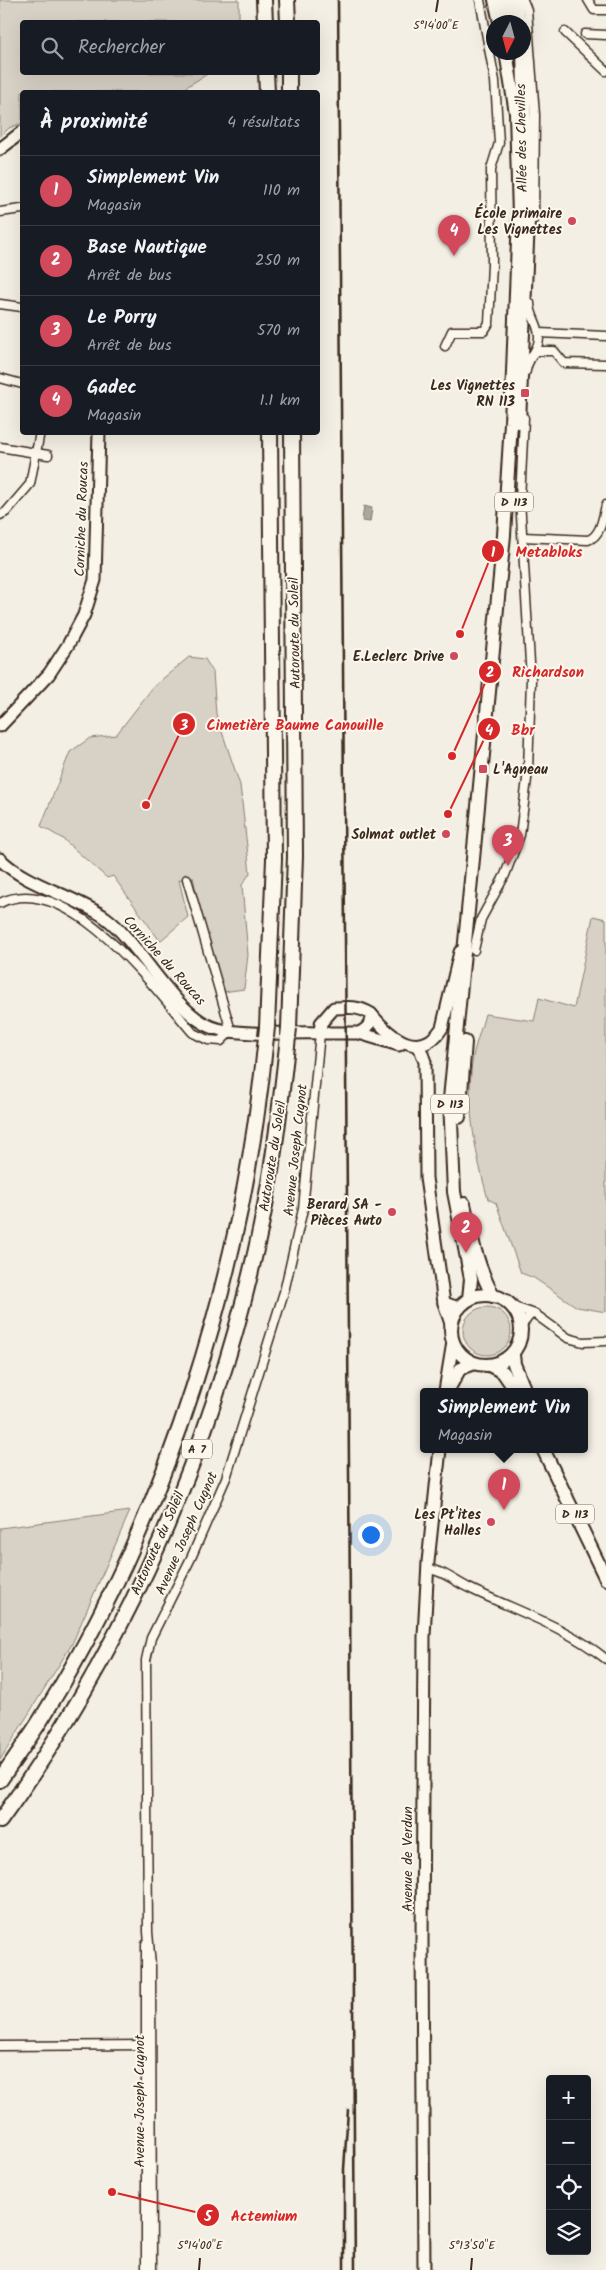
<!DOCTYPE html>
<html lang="fr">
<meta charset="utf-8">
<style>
:root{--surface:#171b24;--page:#242831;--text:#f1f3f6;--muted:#9ea1a6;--line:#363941;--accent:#d1495b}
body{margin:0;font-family:Kalam,sans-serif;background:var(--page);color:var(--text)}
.controls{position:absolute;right:15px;bottom:15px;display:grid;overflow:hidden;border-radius:5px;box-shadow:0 5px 20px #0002}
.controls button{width:45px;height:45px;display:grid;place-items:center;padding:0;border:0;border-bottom:1px solid var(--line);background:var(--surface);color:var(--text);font:25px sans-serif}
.compass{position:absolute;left:486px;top:15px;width:45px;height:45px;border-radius:50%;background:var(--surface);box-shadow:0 5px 20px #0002;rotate:186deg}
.you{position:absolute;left:370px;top:1534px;width:18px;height:18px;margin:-12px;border:4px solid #fff;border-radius:50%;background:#1a73e8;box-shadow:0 0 0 8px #1a73e833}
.badge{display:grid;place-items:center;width:32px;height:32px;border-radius:50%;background:var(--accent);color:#fff;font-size:16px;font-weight:700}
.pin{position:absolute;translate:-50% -41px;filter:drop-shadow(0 1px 2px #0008)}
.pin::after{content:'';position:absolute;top:26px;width:18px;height:15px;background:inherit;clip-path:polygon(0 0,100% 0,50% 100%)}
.popup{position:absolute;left:420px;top:1388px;width:168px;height:65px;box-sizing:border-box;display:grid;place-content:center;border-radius:5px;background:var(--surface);filter:drop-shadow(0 1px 4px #0005);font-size:16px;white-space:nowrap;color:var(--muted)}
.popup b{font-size:19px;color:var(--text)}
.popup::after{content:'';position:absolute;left:50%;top:100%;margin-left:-10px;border:10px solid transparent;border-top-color:var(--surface)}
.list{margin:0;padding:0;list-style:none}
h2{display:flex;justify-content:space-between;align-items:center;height:65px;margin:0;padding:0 20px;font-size:21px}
h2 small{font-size:16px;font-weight:400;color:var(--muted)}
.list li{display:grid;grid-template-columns:32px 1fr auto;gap:15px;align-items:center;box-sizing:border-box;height:70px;padding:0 20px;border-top:1px solid var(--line)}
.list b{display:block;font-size:19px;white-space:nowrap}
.list p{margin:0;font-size:16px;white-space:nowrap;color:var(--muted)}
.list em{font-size:16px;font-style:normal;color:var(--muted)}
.icon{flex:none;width:28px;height:28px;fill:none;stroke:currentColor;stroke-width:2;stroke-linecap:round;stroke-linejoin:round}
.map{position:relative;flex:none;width:606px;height:2270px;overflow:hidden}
.search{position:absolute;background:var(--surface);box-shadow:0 5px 20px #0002;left:20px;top:20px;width:300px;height:55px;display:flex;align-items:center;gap:12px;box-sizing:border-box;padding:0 18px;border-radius:5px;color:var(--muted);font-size:19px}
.panel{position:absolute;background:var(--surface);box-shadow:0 5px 20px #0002;left:20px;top:90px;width:300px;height:345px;border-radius:5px}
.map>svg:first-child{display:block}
.green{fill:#d8d1c6;stroke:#8a7e72}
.water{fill:#afa69a;stroke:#817468}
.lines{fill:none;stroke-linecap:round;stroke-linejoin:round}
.minor-casing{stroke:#3b2a1e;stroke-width:11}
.secondary-casing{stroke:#3b2a1e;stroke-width:15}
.primary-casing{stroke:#3b2a1e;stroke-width:16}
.motorway-casing{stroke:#3b2a1e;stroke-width:18}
.minor{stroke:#fbf7ec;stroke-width:8}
.secondary{stroke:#fbf7ec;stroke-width:11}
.primary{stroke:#fbf7ec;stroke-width:12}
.motorway{stroke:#fbf7ec;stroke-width:14}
.rail{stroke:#3b2a1e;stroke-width:2.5}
.motorway-bridge-casing{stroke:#3b2a1e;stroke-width:18;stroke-linecap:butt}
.motorway-bridge{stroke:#fbf7ec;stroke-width:14}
.ticks{fill:none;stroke:#3b2a1e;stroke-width:2}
.poi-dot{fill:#d1495b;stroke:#fbf7ec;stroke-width:2}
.labels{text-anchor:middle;stroke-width:4;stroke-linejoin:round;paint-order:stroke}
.shield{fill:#fbf7ec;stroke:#75685c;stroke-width:1}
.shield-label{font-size:12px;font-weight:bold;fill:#3b2a1e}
.street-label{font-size:14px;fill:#3b2a1e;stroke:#fbf7ec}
.poi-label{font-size:14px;font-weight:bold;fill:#3b2a1e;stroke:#fbf7ec;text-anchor:end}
.ticks-label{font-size:12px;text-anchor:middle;fill:#3b2a1e;stroke:#fbf7ec;stroke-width:4;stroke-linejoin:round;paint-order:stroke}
.leader{fill:none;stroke:#d62828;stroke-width:2}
.callout-dot{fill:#d62828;stroke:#fbf7ec;stroke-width:2}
.mark-label{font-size:15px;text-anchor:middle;font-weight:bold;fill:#fff}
.callout-label{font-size:15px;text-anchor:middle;font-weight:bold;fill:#d62828;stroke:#fbf7ec;stroke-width:4;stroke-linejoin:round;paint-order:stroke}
</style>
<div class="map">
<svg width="606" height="2270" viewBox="0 0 606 2270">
<rect width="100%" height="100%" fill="#f3efe4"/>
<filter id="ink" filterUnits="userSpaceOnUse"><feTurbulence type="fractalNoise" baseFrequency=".02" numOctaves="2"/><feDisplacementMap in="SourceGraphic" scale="10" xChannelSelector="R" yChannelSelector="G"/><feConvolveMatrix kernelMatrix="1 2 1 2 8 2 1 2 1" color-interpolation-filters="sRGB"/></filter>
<g filter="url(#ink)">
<g class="green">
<path d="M 0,0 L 239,0 L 239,22 L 22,22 L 22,72 L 209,73 L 178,92 L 22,92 L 22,123 L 9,128 L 0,137 Z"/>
<path d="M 189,657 L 205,659 L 213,672 L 216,714 L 240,785 L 250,873 L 242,885 L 248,955 L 244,989 L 223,992 L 198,901 L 193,877 L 179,880 L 188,917 L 160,941 L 113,876 L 107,878 L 63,839 L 41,826 L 70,752 L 90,738 L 116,735 L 154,686 Z"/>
<path d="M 593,916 L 606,919 L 606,1312 L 577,1307 L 534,1278 L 521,1273 L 496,1203 L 488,1199 C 476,1157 466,1107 472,1063 C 474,1047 481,1030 485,1014 L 534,1021 L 539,998 L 574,1008 Z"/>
<circle cx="487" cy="1331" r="24"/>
<path d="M 130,1511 L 72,1644 L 0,1760 L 0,1528 Z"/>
</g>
<path class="water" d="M 364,506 L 372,508 L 370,522 L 362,521 Z"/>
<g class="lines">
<g class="minor-casing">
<g id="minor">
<path d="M 523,0 L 527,10 L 535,115 L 534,219"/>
<path d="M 588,0 L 594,10 L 606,10"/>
<path d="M 565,32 L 606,71"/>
<path d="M 585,34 L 606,35"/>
<path d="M 0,212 L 22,209"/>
<path d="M 0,304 L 22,307"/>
<path d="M 539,333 L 606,336"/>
<path d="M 445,346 L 452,331 L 484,331 L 489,323 L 492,265 L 491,169 L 499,143 L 495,81 L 480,0"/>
<path d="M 536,351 L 554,351 L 564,363 L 606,364"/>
<path d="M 526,371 C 527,358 539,351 539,338 C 540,325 530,317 530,303"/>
<path d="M 0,378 L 22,384"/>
<path d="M 0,447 L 48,455"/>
<path d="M 0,515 L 6,512 L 30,484 L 40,432"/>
<path d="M 523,537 L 588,540 C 601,536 603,517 606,505"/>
<path d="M 0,903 C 68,869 155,989 193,1033 L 208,1040 L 221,1041 L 231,1031 L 187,879"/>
<path d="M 474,950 L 481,919 L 505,875 L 520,835 L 528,771 L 531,679 L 520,500 L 524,418"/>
<path d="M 514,1307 L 535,1314 L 568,1338 L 583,1342 L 606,1341"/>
<path d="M 522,1325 L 530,1315 L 535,1314"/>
<path d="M 428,1569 C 444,1571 454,1581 469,1588 C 516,1611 565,1626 606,1659"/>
<path d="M 146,1944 L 146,2270"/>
<path d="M 0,2046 L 150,2045"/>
<path d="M 152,2270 L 151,1966 L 148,1932 L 146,1660 L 151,1638 L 191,1558 L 226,1478 L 284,1292 L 303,1209 L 320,1033"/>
</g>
</g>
<g class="secondary-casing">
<g id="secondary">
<path d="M 0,149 L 22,132"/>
<path d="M 0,726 L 49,674 L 68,645 L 84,615 L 95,580 L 99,432"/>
<path d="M 0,859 C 25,885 76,896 106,918 C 141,944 177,1020 218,1029 C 250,1036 287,1032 320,1033"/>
<path d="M 371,1014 C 390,1037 420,1062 442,1028 L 460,952"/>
<path d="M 359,1033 C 368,1028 371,1025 371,1014 C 359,1006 348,1007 334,1008 L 321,1023 L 320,1033 L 359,1033 L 399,1045"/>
<path d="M 416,1045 L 421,1051 L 425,1062 L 426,1178 L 444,1303 L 451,1324"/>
<path d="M 444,1303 L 459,1308"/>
<path d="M 450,1387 L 460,1369 L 473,1364"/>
<path d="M 445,1391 L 453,1342"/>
<path d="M 424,2270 L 422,1944 L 424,1636 L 428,1562 L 440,1449"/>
</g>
</g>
<g class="primary-casing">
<g id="primary">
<path d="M 495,0 L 500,22"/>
<path d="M 504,0 L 509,22"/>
<path d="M 515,0 L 519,22"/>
<path d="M 519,422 L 528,221 L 523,52"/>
<path d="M 459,1117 L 465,1042"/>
<path d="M 464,1204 C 471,1237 477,1266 493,1296"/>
<circle cx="486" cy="1330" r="35"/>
<path d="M 469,1299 L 471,1279 L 454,1192 L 450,1099 L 504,535 L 511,423 L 519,215 L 516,113 L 506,52"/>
<path d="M 513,1355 L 514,1364 L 525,1391"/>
<path d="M 491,1366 L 503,1372 L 516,1391"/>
<path d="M 543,1449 L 606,1579"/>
</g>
</g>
<g class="motorway-casing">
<g id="motorway">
<path d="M 264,0 L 265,22"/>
<path d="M 287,0 L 288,22"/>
<path d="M 266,72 L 267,92"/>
<path d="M 289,72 L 289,92"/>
<path d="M 267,1027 L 274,859 L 270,432"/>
<path d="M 289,1028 L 295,856 L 292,432"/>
<path d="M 0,1780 C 15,1758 31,1736 45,1713 C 168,1514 244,1269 266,1037"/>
<path d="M 0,1821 C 128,1644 217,1439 261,1226 C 274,1163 281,1100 288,1037"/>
</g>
</g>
<use href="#minor" class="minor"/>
<use href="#secondary" class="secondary"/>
<use href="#primary" class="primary"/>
<use href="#motorway" class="motorway"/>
<g class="rail">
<path d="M 338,0 L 355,2270"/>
<path d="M 344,2270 L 344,2169 L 348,2110"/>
</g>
<g class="motorway-bridge-casing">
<g id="motorway-bridge">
<path d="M 266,1037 L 267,1027"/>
<path d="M 288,1037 L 289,1028"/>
</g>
</g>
<use href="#motorway-bridge" class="motorway-bridge"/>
</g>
</g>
<path class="ticks" d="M 436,12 L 438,0M 199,2270 L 200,2258M 471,2270 L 472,2258"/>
<g class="poi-dot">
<circle cx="572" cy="221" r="5"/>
<rect x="520" y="388" width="10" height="10" rx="2.5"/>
<circle cx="454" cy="656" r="5"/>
<rect x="478" y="764" width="10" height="10" rx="2.5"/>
<circle cx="446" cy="834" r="5"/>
<circle cx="392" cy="1212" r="5"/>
<circle cx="491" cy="1522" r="5"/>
</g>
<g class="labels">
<g class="shield">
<rect x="495" y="492.5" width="38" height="19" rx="4"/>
<rect x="431" y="1094.5" width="38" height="19" rx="4"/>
<rect x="182" y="1439.5" width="30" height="19" rx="4"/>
<rect x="556" y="1504.5" width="38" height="19" rx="4"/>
</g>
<g class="shield-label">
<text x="514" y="506">D 113</text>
<text x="450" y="1108">D 113</text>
<text x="197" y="1453">A 7</text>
<text x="575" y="1518">D 113</text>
</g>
<g class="street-label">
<text transform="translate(521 138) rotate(-91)" y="5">Allée des Chevilles</text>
<text transform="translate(81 519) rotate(-88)" y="5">Corniche du Roucas</text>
<text transform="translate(294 633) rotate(-91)" y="5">Autoroute du Soleil</text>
<text transform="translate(165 960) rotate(48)" y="5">Corniche du Roucas</text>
<text transform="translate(295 1150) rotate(-84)" y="5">Avenue Joseph Cugnot</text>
<text transform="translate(272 1156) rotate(-81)" y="5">Autoroute du Soleil</text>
<text transform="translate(186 1533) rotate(-66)" y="5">Avenue Joseph Cugnot</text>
<text transform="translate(157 1543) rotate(-66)" y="5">Autoroute du Soleil</text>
<text transform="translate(407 1859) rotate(-90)" y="5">Avenue de Verdun</text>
<text transform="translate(139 2101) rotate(-90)" y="5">Avenue Joseph Cugnot</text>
</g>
<g class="poi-label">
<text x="562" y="218">École primaire<tspan x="562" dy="16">Les Vignettes</tspan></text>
<text x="515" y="390">Les Vignettes<tspan x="515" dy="16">RN 113</tspan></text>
<text x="444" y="661">E.Leclerc Drive</text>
<text x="493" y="774" text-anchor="start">L'Agneau</text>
<text x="436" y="839">Solmat outlet</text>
<text x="382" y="1209">Berard SA -<tspan x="382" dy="16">Pièces Auto</tspan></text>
<text x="481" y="1519">Les Pt'ites<tspan x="481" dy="16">Halles</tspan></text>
</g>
</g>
<g class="ticks-label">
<text x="436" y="29">5°14'00"E</text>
<text x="200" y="2249">5°14'00"E</text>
<text x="472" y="2249">5°13'50"E</text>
</g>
<path class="leader" d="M460 634L493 551M452 756L490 672M146 805L184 724M448 814L489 729M112 2192L208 2215"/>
<g class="callout-dot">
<circle cx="460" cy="634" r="5"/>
<circle cx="452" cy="756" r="5"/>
<circle cx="146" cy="805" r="5"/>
<circle cx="448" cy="814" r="5"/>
<circle cx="112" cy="2192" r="5"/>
<circle cx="493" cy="551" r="12"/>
<circle cx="490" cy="672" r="12"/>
<circle cx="184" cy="724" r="12"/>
<circle cx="489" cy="729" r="12"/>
<circle cx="208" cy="2215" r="12"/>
</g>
<g class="mark-label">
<text x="493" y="557">1</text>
<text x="490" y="677">2</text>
<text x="184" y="730">3</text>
<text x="489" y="735">4</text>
<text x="208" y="2221">5</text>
</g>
<g class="callout-label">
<text x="549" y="557">Metabloks</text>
<text x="548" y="677">Richardson</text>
<text x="295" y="730">Cimetière Baume Canouille</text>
<text x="523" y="735">Bbr</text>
<text x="264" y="2221">Actemium</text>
</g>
</svg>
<div class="controls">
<button>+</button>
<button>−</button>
<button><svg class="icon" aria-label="locate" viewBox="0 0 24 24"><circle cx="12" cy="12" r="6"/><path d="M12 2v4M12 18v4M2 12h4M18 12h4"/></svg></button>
<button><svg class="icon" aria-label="layers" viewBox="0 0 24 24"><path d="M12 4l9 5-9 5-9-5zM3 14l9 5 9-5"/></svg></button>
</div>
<svg class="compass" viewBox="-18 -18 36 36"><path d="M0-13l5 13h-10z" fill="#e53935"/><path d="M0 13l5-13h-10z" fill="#9ea1a6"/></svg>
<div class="you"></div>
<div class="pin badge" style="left:504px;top:1510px">1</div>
<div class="popup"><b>Simplement Vin</b>Magasin</div>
<div class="pin badge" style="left:466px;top:1253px">2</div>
<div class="pin badge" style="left:508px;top:866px">3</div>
<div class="pin badge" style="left:454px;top:256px">4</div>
<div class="search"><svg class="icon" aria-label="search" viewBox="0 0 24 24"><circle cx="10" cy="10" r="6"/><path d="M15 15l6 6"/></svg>Rechercher</div>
<section class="panel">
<h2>À proximité<small>4 résultats</small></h2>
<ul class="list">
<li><span class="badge">1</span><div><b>Simplement Vin</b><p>Magasin</p></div><em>110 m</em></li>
<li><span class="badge">2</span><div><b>Base Nautique</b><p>Arrêt de bus</p></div><em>250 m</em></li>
<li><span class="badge">3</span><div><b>Le Porry</b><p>Arrêt de bus</p></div><em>570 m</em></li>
<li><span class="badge">4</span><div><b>Gadec</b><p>Magasin</p></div><em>1.1 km</em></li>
</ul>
</section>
</div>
